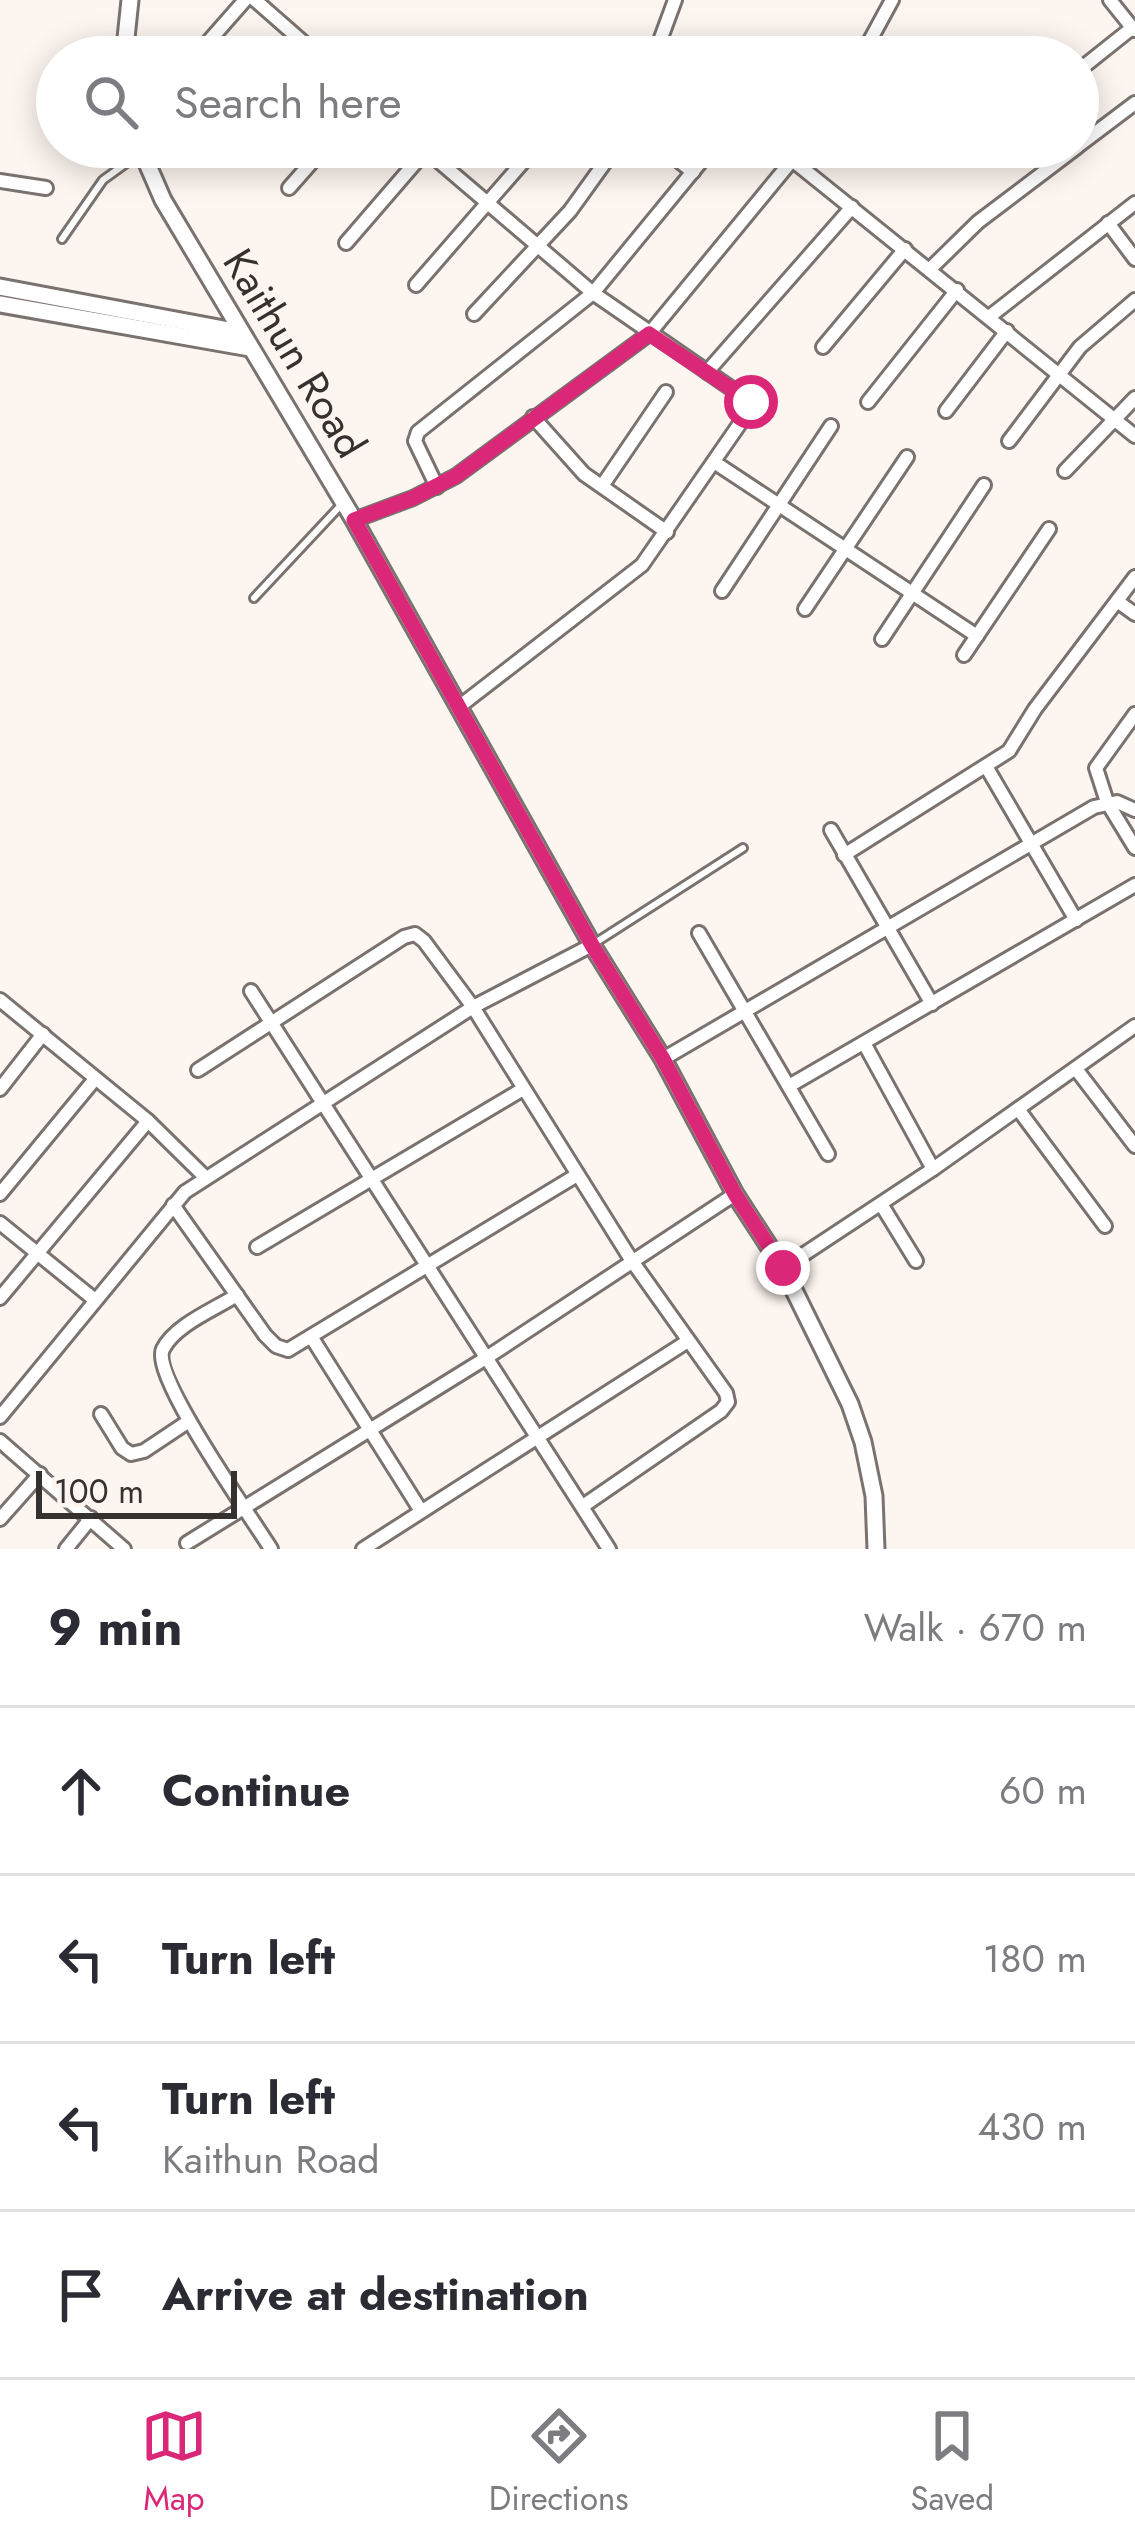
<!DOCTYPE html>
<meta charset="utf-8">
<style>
:root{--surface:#fff;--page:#f7f7f7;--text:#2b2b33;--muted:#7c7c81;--line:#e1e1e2;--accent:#db2777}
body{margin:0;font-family:Jost,sans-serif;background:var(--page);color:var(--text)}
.scale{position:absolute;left:36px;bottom:30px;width:201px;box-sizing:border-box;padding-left:12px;border:6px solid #35312f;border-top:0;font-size:33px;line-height:42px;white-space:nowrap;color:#35312f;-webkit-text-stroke:9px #fdf5ef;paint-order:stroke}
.stop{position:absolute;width:36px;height:36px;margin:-27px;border:9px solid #db2777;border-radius:50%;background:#fff}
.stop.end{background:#db2777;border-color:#fff;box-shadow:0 3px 12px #0008}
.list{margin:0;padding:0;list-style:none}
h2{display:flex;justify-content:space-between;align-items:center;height:156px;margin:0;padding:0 48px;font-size:51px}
h2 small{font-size:39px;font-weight:400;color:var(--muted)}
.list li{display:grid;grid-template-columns:78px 1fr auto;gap:36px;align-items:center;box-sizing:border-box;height:168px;padding:0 48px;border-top:3px solid var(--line)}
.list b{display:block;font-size:45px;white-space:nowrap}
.list p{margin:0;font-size:39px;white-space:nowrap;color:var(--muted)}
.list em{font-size:39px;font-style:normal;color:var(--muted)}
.icon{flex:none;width:66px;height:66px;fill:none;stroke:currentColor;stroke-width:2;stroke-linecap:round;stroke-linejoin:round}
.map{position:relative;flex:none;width:1135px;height:1549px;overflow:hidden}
.search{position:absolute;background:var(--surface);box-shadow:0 6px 30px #0003;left:36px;right:36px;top:36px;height:132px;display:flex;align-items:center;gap:30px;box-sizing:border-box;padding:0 42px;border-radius:66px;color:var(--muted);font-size:45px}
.sheet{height:828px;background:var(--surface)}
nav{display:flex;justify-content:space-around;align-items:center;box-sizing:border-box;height:168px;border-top:3px solid var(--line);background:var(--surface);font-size:33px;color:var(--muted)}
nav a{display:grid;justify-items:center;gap:6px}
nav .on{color:var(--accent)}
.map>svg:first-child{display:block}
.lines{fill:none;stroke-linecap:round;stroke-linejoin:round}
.service-casing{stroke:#7a726e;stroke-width:12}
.minor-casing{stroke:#7a726e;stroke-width:18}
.tertiary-casing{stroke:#7a726e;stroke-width:21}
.service{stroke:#fff;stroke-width:6}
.minor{stroke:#fff;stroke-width:12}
.tertiary{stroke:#fff;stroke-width:15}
.route{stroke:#db2777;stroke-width:15}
.labels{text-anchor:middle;stroke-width:9;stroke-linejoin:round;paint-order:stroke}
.street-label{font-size:42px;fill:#35312f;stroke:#fdf5ef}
</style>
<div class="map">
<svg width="1135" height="1549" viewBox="0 0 1135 1549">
<rect width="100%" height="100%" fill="#fdf5ef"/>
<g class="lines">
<g class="service-casing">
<g id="service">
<path d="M 62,239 L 103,180 L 139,154"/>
<path d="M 254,598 L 342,504"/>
<path d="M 595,943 L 743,848"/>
</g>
</g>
<g class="minor-casing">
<g id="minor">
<path d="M 255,0 L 320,57"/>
<path d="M 1110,0 L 1134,30"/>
<path d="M 195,57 L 245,0"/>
<path d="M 654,57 L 675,0"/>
<path d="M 861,57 L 892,0"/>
<path d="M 939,57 L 943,51"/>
<path d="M 1078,71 L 1132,28"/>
<path d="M 1078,146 L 1135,103"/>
<path d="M 422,147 L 593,293 L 751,402"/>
<path d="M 661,147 L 693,172"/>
<path d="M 776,147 L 1135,436"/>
<path d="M 912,147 L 917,150"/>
<path d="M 0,181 L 46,188"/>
<path d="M 289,188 L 325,147"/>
<path d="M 1108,223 L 1135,259"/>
<path d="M 346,243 L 428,148"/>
<path d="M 930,269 L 978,222 L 1077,147"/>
<path d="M 416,285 L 536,147"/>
<path d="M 474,314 L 570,211 L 616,147"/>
<path d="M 989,317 L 1135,203"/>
<path d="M 823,347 L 905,249"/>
<path d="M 707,372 L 852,207"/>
<path d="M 868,402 L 957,290"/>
<path d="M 946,411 L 1007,331"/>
<path d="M 533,417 L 584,474 L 667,532"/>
<path d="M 1009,441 L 1080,347 L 1135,300"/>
<path d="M 714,462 L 977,636"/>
<path d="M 1065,471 L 1135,398"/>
<path d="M 602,486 L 666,392"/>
<path d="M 437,487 L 415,441 L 418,432 L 593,293 L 713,147"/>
<path d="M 354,520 L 413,498 L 456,476 L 649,334 L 803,147"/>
<path d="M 722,591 L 831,426"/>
<path d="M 1117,601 L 1135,614"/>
<path d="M 805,609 L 907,457"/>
<path d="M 882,639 L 984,485"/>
<path d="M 964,655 L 1049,529"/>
<path d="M 460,706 L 642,565 L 750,409"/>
<path d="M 1135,714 L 1096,768 L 1107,802 L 1135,848"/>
<path d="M 987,768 L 1076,920"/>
<path d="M 831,830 L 932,1004"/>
<path d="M 844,855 L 1009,751 L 1035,709 L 1135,577"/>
<path d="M 699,933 L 828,1154"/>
<path d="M 251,991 L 609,1549"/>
<path d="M 0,1000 L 148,1121 L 205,1177"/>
<path d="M 864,1043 L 933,1169"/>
<path d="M 663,1059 L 1094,807 L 1117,802 L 1135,810"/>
<path d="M 1076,1069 L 1135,1146"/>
<path d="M 198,1070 L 404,937 L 415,934 L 424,941 L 473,1007 L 632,1261 L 726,1393 L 728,1402 L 721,1411 L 583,1506"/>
<path d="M 789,1086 L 1135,885"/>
<path d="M 0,1089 L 43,1034"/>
<path d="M 1018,1109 L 1105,1226"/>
<path d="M 0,1194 L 95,1079"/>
<path d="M 881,1204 L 916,1261"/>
<path d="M 173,1205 L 265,1335 L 276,1346 L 288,1350 L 577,1175"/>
<path d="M 0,1223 L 95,1300"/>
<path d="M 257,1247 L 523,1089"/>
<path d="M 783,1268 L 933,1169 L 1135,1026"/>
<path d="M 237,1295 C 215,1309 175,1325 163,1349 C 150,1375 252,1518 271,1549"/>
<path d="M 0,1298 L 148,1121"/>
<path d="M 312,1338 L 421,1511"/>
<path d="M 101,1414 L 122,1448 L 131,1454 L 144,1451 L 189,1421"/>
<path d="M 0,1417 L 185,1192 L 473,1007 L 592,945"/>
<path d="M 0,1441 L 124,1549"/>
<path d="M 0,1519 L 40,1474"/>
<path d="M 187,1543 L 486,1358 L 735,1194"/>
<path d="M 66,1549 L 91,1518"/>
<path d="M 363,1549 L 688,1341"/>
</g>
</g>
<g class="tertiary-casing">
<g id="tertiary">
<path d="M 124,57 L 130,0"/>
<path d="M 140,147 L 163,200 L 354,520 L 592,945 L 663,1059 L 735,1194 L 783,1268 L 850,1404 L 863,1442 L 874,1496 L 876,1549"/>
<path d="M 0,287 L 240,332"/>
<path d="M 0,304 L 250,348"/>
</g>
</g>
<use href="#service" class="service"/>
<use href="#minor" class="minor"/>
<use href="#tertiary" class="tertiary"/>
</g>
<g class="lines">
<path class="route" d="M 751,402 L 649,334 L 456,476 L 413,498 L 354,520 L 592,945 L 663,1059 L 735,1194 L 783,1268"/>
</g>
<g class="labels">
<g class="street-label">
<text transform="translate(295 353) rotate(59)" y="15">Kaithun Road</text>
</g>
</g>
</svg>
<div class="scale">100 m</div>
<div class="stop" style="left:751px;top:402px"></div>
<div class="stop end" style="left:783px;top:1268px"></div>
<div class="search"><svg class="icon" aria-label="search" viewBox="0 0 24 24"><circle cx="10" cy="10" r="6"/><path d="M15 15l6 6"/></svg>Search here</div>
</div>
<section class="sheet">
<h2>9 min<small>Walk · 670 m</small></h2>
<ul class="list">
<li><svg class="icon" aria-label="ahead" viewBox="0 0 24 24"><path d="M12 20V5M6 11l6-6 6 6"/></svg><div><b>Continue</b></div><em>60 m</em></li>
<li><svg class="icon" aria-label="left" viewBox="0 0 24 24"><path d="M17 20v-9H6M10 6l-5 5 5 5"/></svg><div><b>Turn left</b></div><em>180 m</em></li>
<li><svg class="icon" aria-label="left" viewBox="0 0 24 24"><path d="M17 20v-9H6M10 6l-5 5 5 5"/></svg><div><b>Turn left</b><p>Kaithun Road</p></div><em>430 m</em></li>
<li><svg class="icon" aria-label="arrive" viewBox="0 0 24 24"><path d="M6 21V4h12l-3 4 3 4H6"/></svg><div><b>Arrive at destination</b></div></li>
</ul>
</section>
<nav>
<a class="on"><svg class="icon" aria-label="map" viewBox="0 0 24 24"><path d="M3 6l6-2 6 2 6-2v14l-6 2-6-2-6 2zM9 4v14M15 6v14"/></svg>Map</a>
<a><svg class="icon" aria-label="directions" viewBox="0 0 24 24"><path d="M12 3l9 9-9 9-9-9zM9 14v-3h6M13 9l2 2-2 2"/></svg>Directions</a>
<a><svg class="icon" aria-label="saved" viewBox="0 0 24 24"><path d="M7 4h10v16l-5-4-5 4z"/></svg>Saved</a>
</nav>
